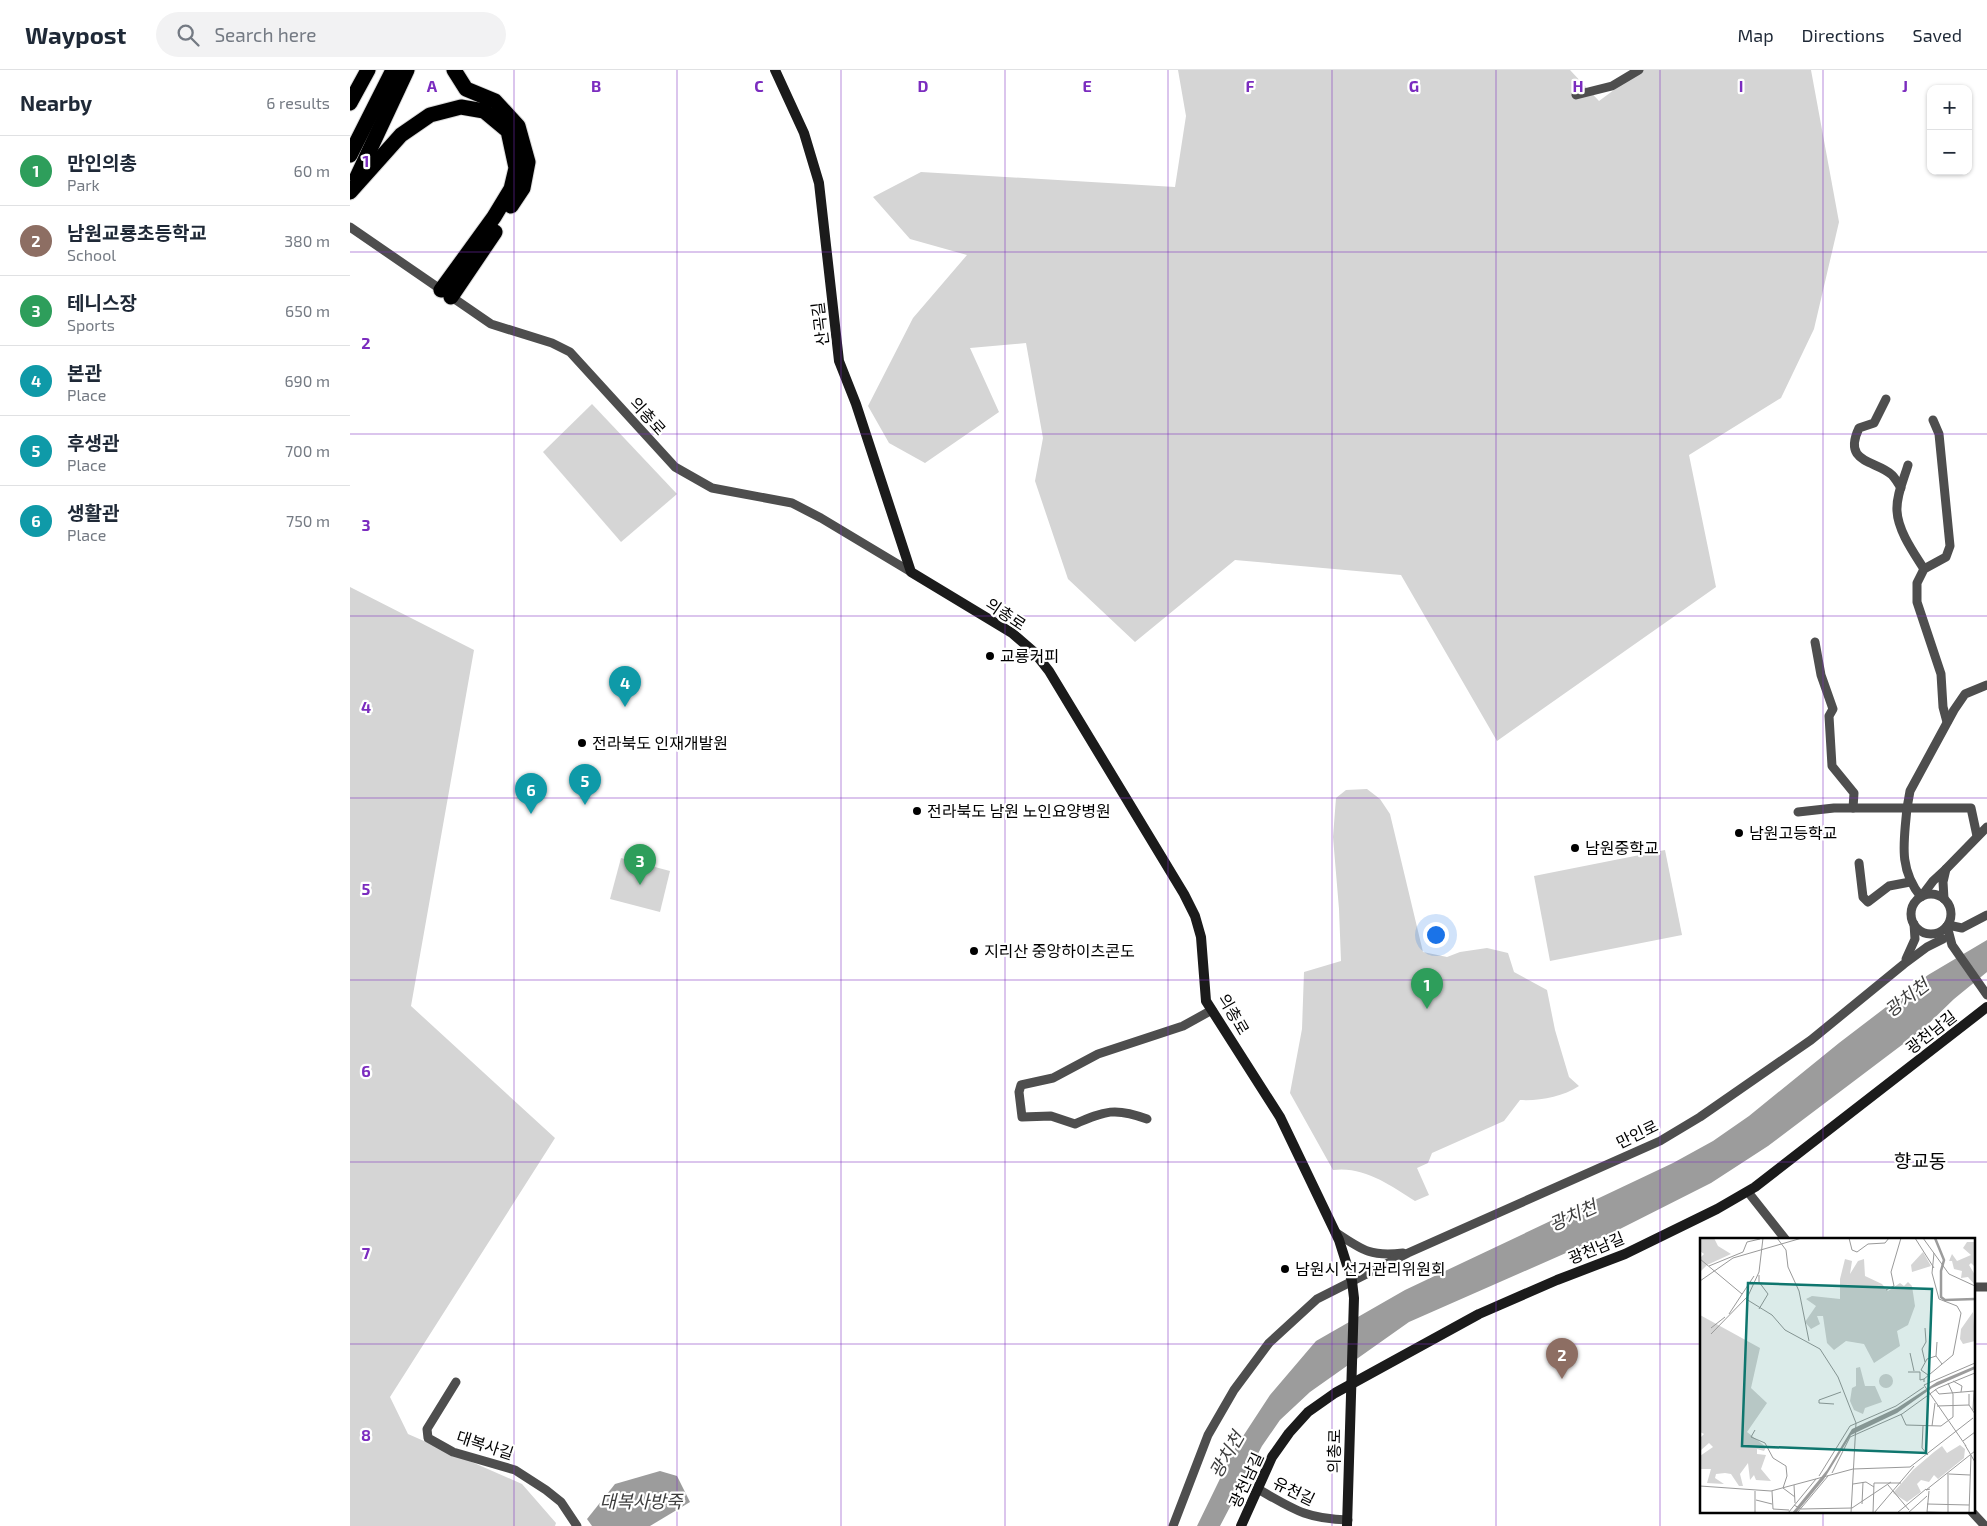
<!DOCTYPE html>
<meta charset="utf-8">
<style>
:root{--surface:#fff;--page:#f2f2f3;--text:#1f2937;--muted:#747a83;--line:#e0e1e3;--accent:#db2777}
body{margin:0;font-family:"Exo 2","Noto Sans KR",sans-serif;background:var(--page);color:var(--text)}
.controls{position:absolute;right:15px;top:15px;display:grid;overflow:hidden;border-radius:10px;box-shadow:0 1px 4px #0004}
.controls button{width:45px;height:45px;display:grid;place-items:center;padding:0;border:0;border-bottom:1px solid var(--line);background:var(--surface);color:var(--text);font:25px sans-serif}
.you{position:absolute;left:1085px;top:864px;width:18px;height:18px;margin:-12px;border:4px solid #fff;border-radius:50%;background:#1a73e8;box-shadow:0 0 0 8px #1a73e833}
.badge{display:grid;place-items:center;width:32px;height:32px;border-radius:50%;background:var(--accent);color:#fff;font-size:16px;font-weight:700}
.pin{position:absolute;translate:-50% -41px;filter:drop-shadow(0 1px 2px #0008)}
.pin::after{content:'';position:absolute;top:26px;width:18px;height:15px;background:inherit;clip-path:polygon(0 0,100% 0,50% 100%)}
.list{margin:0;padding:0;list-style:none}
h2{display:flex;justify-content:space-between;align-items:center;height:65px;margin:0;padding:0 20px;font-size:21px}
h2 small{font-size:16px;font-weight:400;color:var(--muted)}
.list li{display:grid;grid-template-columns:32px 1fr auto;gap:15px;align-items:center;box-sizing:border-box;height:70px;padding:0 20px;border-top:1px solid var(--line)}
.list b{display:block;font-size:19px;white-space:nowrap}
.list p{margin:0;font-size:16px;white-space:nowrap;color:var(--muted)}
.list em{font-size:16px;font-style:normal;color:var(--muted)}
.icon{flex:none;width:28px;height:28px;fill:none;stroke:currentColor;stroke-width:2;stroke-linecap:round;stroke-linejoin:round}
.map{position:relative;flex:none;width:1637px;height:1456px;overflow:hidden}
header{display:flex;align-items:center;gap:30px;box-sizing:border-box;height:70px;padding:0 25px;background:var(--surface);border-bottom:1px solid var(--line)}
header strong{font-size:24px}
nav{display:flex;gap:28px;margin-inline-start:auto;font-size:18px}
.search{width:350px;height:45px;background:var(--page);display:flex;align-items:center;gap:12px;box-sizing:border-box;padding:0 18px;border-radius:28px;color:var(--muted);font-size:19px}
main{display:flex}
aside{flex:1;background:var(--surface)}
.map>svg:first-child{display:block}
.green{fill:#d5d5d5}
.water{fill:#9c9c9c}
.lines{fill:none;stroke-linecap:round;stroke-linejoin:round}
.highway-casing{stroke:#dbdbdb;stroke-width:17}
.street{stroke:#4e4e4e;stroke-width:9}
.secondary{stroke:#1b1b1b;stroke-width:10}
.highway{stroke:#000;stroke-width:15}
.grid{fill:none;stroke:#7b2cbf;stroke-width:1;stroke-opacity:0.55}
.poi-dot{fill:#000;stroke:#fff;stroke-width:2}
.labels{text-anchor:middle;stroke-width:4.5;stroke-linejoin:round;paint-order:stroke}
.street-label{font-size:16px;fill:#000;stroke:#fff}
.poi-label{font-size:16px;fill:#000;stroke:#fff;text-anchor:start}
.water-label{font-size:18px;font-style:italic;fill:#3d3d3d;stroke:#fff}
.quarter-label{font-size:19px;fill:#000;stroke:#fff}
.inset-river{fill:none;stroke:#9c9c9c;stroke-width:2.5}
.inset-road{fill:none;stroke:#999;stroke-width:1}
.view{fill:#0f766e;fill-opacity:0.15;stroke:#0f766e;stroke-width:2.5}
.inset-edge{fill:none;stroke:#000;stroke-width:2.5}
.grid-label{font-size:16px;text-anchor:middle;font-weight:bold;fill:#7b2cbf;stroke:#fff;stroke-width:4.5;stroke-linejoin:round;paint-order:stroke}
</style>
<header>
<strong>Waypost</strong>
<div class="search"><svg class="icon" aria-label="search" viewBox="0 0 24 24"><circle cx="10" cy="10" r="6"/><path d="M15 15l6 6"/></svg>Search here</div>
<nav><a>Map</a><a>Directions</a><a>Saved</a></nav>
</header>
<main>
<aside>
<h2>Nearby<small>6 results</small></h2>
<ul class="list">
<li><span class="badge" style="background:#2e9e5b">1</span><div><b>만인의총</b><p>Park</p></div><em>60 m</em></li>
<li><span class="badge" style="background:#8d6e63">2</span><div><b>남원교룡초등학교</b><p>School</p></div><em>380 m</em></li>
<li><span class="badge" style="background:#2e9e5b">3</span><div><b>테니스장</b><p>Sports</p></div><em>650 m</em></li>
<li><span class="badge" style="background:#0f9aa8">4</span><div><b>본관</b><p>Place</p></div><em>690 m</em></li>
<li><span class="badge" style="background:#0f9aa8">5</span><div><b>후생관</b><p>Place</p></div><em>700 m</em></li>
<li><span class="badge" style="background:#0f9aa8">6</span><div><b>생활관</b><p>Place</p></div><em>750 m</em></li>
</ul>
</aside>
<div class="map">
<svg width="1637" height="1456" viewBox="0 0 1637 1456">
<rect width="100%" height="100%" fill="#fff"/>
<g class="green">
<path d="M 828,0 L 1220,0 L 1249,31 L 1291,0 L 1461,0 L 1489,152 L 1464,259 L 1431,328 L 1339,385 L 1366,517 L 1147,671 L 1051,505 L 885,490 L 785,572 L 718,509 L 685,411 L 693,368 L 676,273 L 620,278 L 649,342 L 575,393 L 539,373 L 518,336 L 563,248 L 617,185 L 560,169 L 523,127 L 571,102 L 825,117 L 836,46 Z"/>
<path d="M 242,334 L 327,424 L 271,472 L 193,382 Z"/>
<path d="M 0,517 L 124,580 L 61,936 L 205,1068 L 40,1327 L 58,1364 L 172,1414 L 206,1453 L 205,1456 L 0,1456 Z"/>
<path d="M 1017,719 L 1030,729 L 1040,744 L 1073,882 L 1097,887 L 1110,882 L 1137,878 L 1158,883 L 1164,902 L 1197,920 L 1205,960 L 1219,1007 L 1229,1016 C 1212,1027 1190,1031 1170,1030 L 1154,1051 L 1082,1083 L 1078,1093 L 1067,1098 L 1079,1125 L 1065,1131 C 1040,1115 1014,1096 983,1100 L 940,1023 L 952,959 L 954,902 L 991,891 L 989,839 L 983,767 L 986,728 L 996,720 Z"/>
<path d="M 1315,780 L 1332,865 L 1200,891 L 1184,806 Z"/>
<path d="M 271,788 L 320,801 L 310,842 L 260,829 Z"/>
</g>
<g class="water">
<path d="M 1637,870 L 1637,902 L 1604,929 L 1573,959 L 1418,1076 L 1361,1113 L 1268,1160 L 1059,1252 L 960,1322 L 930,1350 L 912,1376 L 870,1456 L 847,1456 L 884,1380 L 920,1325 L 966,1271 L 1055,1220 L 1323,1093 L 1363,1071 L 1399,1046 L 1489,973 L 1578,905 Z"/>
<path d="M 310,1401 L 327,1406 L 340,1432 L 300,1456 L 242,1456 L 237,1449 L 265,1414 Z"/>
</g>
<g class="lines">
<g class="highway-casing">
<g id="highway">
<path d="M 104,0 L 116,19 L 145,31 L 168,56 L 178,92 L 173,118 L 161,136"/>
<path d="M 0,33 L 18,0"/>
<path d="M 0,85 L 43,0"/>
<path d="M 7,107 L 57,0"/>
<path d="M 0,122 L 51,65 L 80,45 L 111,37 L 134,41 L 158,61 L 166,98 L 161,119 L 144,147 L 91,220"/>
<path d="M 101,227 L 145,162"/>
</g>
</g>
<g class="street">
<path d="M 1226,25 L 1262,16 L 1289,0"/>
<path d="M 0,157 L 141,254 L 202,273 L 220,282 L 325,397 L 362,418 L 442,433 L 471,448 L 561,502"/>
<path d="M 1536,329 L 1524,353 L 1509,358 C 1492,394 1526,390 1542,405 C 1545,408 1548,413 1551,418"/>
<path d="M 1583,350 L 1589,364 L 1600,476 L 1596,487 L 1574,499 L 1567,513 L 1567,532 L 1591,604 L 1593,637 L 1597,652"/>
<path d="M 1558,395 C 1554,409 1546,425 1547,441 C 1548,461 1564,483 1574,499"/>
<path d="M 1465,572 L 1471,605 L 1483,639 L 1479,646 L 1482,696 L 1504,723 L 1503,738"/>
<path d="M 1448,742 L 1484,738 L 1557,738 C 1554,772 1548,798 1571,827 L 1583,811 L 1596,799 L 1593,812 L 1594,829"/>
<path d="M 1627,766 L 1621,738 L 1557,738 L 1560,721 L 1604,640 L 1615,624 L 1637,615"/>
<path d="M 1509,793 L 1513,827 L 1518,832 L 1539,816 L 1560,812"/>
<path d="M 1596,799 L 1637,757"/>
<circle cx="1581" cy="844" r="20"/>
<path d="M 1598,855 L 1612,858 L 1637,845"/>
<path d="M 1597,856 L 1602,875 L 1637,925"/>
<path d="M 1556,889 L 1565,869 L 1564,854"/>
<path d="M 797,1049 C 765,1037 755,1041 725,1054 L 701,1046 L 672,1047 L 669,1022 L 671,1015 L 703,1008 L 748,984 L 833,956 L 862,940"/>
<path d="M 1398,1122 L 1436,1170"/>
<path d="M 985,1162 C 1012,1180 1020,1187 1053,1183"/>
<path d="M 1623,1217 L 1637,1217"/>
<path d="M 106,1312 L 77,1359 L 78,1368 L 103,1382 L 165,1400 L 196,1420 L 211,1432 L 227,1456"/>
<path d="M 908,1419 C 943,1439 956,1449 998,1450"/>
<path d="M 1622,1442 L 1635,1456"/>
<path d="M 823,1456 L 858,1365 L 884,1320 L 919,1273 L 967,1229 L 1058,1183 L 1310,1071 L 1350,1047 L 1461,970 L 1554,894 L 1577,877 L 1593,869"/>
</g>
<g class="secondary">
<path d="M 425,0 L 454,63 L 469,113 L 489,291 L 506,334 L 561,502 L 662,563 L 684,582 L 699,601 L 834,824 L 845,846 L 851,867 L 856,931 L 930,1047 L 989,1170 L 1002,1211 L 1004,1228 L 997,1456"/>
<path d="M 891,1456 L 922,1387 L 939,1363 L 958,1342 L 985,1323 L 1129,1244 L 1207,1210 L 1275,1184 L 1367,1139 L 1405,1117 L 1637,937"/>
</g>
<use href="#highway" class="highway"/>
</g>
<path class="grid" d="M 164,0 L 164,1456M 327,0 L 327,1456M 491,0 L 491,1456M 655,0 L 655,1456M 818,0 L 818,1456M 982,0 L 982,1456M 1146,0 L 1146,1456M 1310,0 L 1310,1456M 1473,0 L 1473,1170M 0,182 L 1637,182M 0,364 L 1637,364M 0,546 L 1637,546M 0,728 L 1637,728M 0,910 L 1637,910M 0,1092 L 1637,1092M 0,1274 L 1351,1274M 1623,1274 L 1637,1274M 1473,1442 L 1473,1456"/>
<g class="poi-dot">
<circle cx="640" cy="586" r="5"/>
<circle cx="232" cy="673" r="5"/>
<circle cx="567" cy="741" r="5"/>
<circle cx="1389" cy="763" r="5"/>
<circle cx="1225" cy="778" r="5"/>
<circle cx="624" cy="881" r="5"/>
<circle cx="935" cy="1199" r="5"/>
</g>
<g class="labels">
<g class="street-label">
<text transform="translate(470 254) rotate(-97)" y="6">산곡길</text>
<text transform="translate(298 346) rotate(48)" y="6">의총로</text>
<text transform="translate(656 544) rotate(34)" y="6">의총로</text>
<text transform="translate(884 944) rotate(60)" y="6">의총로</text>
<text transform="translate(1581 962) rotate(-38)" y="6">광천남길</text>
<text transform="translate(1287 1064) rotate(-26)" y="6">만인로</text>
<text transform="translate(1246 1178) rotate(-22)" y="6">광천남길</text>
<text transform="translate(135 1375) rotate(18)" y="6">대복사길</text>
<text transform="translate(984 1381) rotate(-89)" y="6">의총로</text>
<text transform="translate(896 1410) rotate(-65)" y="6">광천남길</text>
<text transform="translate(944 1421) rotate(26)" y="6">유천길</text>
</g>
<g class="poi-label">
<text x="650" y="592">교룡커피</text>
<text x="242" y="679">전라북도 인재개발원</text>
<text x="577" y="747">전라북도 남원 노인요양병원</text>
<text x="1399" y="769">남원고등학교</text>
<text x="1235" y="784">남원중학교</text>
<text x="634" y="887">지리산 중앙하이츠콘도</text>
<text x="945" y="1205">남원시 선거관리위원회</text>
</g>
<g class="water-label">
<text transform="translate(1557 928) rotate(-38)" y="6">광치천</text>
<text transform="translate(1223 1146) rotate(-24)" y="6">광치천</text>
<text transform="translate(877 1385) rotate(-60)" y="6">광치천</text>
<text x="291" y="1438">대복사방죽</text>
</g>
<g class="quarter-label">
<text x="1570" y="1098">향교동</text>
</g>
</g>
<g transform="translate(1350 1168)">
<rect width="275" height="275" fill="#fff"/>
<path d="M 0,0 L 14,0 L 18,8 L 31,16 L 7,27 L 0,34 L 0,20 L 4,16 L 0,13 ZM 267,4 L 275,4 L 275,29 L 271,25 L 269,27 L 275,37 L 274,46 L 268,39 L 261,40 L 262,33 L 254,31 L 252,23 L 249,23 L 252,16 L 257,23 L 271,17 L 263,10 ZM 223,14 L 231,28 L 212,34 L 211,27 ZM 145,21 L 152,23 L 150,36 L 158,23 L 164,21 L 165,38 L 182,46 L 188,53 L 200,45 L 204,48 L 208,44 L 212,48 L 215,68 L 208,87 L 197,93 L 200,108 L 174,125 L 164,106 L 146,103 L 134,112 L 127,105 L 123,78 L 117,78 L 120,86 L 111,91 L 105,84 L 116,68 L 106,61 L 112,58 L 140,61 L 140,41 ZM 273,74 L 275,103 L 263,106 L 260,101 L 261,91 ZM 0,77 L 60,110 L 51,150 L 67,165 L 47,194 L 66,209 L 64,213 L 57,211 L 57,216 L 66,217 L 61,231 L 71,243 L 56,242 L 54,237 L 50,242 L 48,225 L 40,236 L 43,248 L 39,248 L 31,236 L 25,235 L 16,236 L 15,240 L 24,246 L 7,245 L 11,231 L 0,231 L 0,218 L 13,209 L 9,205 L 0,213 L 0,200 L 4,196 L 0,194 ZM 160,129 L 165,148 L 175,148 L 182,164 L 165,170 L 163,176 L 154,172 L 150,163 L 152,150 L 156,148 L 156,130 ZM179 143a7 7 0 1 1 14 0a7 7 0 1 1-14 0ZM 260,207 L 265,211 L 264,220 L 238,241 L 234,237 L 229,244 L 221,242 L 217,246 L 221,254 L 207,264 L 193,255 L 213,232 L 234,214 L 242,208 L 247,215 Z" fill="#d5d5d5"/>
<path d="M 275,128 L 275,131 L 232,150 L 197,175 L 151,197 L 124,241 L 96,275 L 92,275 L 127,232 L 152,191 L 197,170 L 237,144 Z" fill="#9c9c9c"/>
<path class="inset-river" d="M 235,0 L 244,22 L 241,33 L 241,59 L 245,62 L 275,61"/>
<path class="inset-road" d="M 77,0 L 86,12 L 88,29 L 99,53 L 109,103M 149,0 L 152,12 L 157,14 L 168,6 L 185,5 L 189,0M 215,0 L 234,30M 223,0 L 249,36 L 275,48M 0,21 L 42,56M 9,28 L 43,14 L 47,4 L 60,1M 0,43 L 33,20 L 102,0M 186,52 L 194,48 L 191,34 L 201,0M 46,61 L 72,77 L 85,92 L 120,111 L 138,139 L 156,185 L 151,275M 59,71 L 68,56 L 59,44 L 59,37M 29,76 L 54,38M 11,90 L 25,79M 225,90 L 226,104 L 222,111 L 225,124M 11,96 L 48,58 L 59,34 L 63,0M 237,104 L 236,118 L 242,126M 210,115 L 214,133M 208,134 L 220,134 L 220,142 L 224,141 L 224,144M 228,137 L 221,132 L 227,121 L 236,118M 224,141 L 253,117 L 261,75 L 257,68 L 239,61 L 232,35 L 234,15M 253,143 L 262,148 L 261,154M 224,147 L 266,208M 224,147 L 275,125M 235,151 L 239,156 L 274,153 L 273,172M 269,156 L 269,167 L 275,176M 134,166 L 119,165 L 119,162 L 141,154M 237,168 L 269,167M 201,176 L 206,187 L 241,188 L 253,179 L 253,156 L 248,145M 223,188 L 222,210 L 228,217M 232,188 L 235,165M 55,192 L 51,199 L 65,205 L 73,220 L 86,228 L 87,238 L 83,250 L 95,259M 263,203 L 275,194M 265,207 L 275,224M 132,235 L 150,199 L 202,176 L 238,150 L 275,135M 249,236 L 270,237M 119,238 L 150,188 L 196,168 L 224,149M 153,246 L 166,244 L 174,249M 94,247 L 95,265M 188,247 L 209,272M 0,248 L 71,253 L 153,231 L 210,229 L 273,180M 230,251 L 226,252 L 275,213M 55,253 L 55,275M 72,253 L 73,271 L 89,272M 56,262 L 72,266M 162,266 L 163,244M 227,266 L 269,267M 94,267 L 101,271 L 152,270 L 191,244M 227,274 L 258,275M 227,274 L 229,253M 88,275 L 116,241M 97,275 L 128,238M 173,275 L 174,245 L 201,245M 174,275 L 214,228M 197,275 L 226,251M 208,275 L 227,258M 248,275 L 248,235M 269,275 L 271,217"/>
<path class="view" d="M 48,45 L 232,51 L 226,215 L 42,208 Z"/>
<rect width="275" height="275" class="inset-edge"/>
</g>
<g class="grid-label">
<text x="82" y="22">A</text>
<text x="246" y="22">B</text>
<text x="409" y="22">C</text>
<text x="573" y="22">D</text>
<text x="737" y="22">E</text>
<text x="900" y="22">F</text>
<text x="1064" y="22">G</text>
<text x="1228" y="22">H</text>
<text x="1391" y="22">I</text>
<text x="1555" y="22">J</text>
<text x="16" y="97">1</text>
<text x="16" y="279">2</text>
<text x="16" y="461">3</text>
<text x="16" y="643">4</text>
<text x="16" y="825">5</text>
<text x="16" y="1007">6</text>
<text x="16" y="1189">7</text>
<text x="16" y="1371">8</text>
</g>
</svg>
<div class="controls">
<button>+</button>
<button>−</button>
</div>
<div class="you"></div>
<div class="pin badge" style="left:1077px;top:939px;background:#2e9e5b">1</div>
<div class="pin badge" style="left:1212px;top:1309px;background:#8d6e63">2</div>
<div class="pin badge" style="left:290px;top:815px;background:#2e9e5b">3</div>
<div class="pin badge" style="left:275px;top:637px;background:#0f9aa8">4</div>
<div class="pin badge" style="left:235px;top:735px;background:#0f9aa8">5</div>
<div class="pin badge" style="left:181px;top:744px;background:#0f9aa8">6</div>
</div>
</main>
